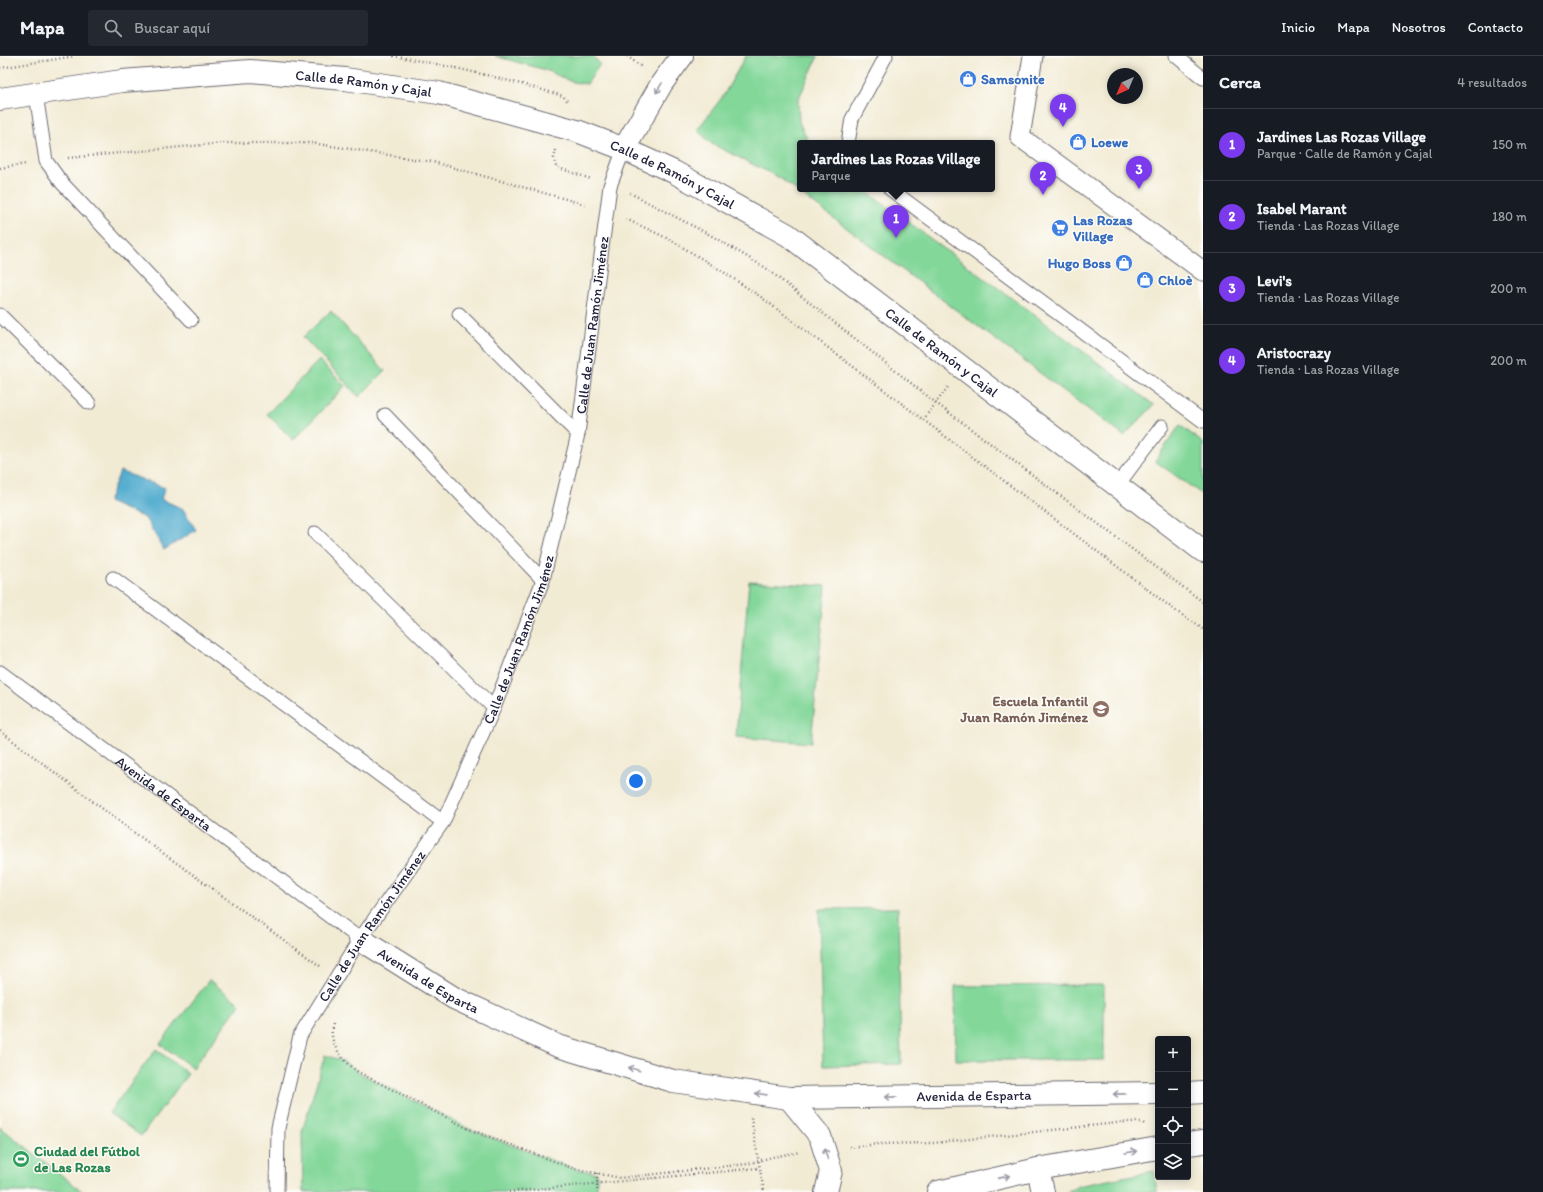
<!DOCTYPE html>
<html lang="es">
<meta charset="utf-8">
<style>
:root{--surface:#171b24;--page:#242831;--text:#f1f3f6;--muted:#9ea1a6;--line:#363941;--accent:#7c3aed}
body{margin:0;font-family:Itim,sans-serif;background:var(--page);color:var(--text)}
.controls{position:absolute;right:12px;bottom:12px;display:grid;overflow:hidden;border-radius:4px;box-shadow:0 2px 10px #0003}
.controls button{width:36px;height:36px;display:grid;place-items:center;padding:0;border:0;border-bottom:1px solid var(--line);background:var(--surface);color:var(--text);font:20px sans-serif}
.compass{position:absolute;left:1107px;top:12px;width:36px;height:36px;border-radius:50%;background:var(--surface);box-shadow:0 2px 10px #0003;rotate:224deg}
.you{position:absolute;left:636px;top:725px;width:14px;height:14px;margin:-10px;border:3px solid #fff;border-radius:50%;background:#1a73e8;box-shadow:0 0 0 6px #1a73e833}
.badge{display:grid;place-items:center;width:26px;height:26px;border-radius:50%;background:var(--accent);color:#fff;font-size:13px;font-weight:700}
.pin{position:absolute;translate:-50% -33px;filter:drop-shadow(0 1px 2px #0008)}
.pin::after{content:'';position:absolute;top:21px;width:14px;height:12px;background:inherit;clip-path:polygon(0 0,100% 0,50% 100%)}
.popup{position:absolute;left:797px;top:84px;width:198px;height:52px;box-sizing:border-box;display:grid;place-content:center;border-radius:4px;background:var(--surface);filter:drop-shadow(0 1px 3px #0005);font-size:13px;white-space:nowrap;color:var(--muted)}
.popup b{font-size:15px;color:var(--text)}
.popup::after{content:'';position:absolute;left:50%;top:100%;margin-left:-8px;border:8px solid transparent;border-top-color:var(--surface)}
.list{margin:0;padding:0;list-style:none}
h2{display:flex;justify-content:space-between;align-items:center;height:52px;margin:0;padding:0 16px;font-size:17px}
h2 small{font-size:13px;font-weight:400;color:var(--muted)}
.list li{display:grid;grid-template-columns:26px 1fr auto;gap:12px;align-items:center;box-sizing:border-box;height:72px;padding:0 16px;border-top:1px solid var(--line)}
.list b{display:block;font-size:15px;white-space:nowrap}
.list p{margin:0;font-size:13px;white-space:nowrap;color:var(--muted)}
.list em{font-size:13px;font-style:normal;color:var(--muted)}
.icon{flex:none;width:22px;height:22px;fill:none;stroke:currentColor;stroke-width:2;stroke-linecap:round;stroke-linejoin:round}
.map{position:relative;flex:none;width:1203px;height:1136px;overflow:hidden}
header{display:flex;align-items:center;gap:24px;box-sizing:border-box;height:56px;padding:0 20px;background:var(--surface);border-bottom:1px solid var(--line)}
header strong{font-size:19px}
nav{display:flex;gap:22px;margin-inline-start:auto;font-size:14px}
.search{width:280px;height:36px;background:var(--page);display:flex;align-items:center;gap:10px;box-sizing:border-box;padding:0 14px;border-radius:4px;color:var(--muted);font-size:15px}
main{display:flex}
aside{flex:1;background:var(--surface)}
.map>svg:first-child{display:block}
.green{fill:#82d799;stroke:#527c6a}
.water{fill:#51accf;stroke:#3a6785}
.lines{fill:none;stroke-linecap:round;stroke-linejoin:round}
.service-casing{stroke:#6b6871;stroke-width:15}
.pedestrian-casing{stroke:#6b6871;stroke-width:21}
.minor-casing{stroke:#6b6871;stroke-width:24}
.path{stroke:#6b6871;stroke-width:2.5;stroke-dasharray:1 3;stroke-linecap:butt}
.service{stroke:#fff;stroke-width:13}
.pedestrian{stroke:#fff;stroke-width:19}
.minor{stroke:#fff;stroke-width:22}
.oneway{stroke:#9c9ca7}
.labels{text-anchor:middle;stroke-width:3;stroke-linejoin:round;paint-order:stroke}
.shop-label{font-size:14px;font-weight:bold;fill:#366cbe;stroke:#fdfcf7;text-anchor:start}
.street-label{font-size:14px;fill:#22223b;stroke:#fdfcf7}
.education-label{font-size:14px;font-weight:bold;fill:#785e54;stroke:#fdfcf7;text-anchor:end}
.leisure-label{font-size:14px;font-weight:bold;fill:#27864d;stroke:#fdfcf7;text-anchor:start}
</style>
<header>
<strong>Mapa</strong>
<div class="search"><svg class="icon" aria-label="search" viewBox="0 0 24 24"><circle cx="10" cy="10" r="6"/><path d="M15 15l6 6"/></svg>Buscar aquí</div>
<nav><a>Inicio</a><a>Mapa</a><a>Nosotros</a><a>Contacto</a></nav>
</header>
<main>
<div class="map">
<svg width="1203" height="1136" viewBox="0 0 1203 1136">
<rect width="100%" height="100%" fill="#fdfcf7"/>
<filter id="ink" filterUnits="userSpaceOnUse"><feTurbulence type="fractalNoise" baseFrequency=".025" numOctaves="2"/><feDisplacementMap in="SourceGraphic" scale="8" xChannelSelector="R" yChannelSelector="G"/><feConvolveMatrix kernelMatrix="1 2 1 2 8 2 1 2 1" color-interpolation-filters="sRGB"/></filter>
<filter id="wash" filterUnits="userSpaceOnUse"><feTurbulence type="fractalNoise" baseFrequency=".012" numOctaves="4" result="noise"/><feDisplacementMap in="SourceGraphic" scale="16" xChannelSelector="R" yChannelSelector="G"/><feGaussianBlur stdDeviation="0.9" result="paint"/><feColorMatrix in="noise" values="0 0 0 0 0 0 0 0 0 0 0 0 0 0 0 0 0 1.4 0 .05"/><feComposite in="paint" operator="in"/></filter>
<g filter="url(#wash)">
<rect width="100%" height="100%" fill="#f2ebd4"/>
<g class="green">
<path d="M 495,0 L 593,0 L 600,8 L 587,28 L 572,26 L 546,14 Z"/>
<path d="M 746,0 L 818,0 L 798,44 L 799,66 L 809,87 L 800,87 L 800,133 L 863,133 L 1040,263 L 1154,349 L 1124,380 L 780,122 L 712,88 L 697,74 L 723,40 Z"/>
<path d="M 331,255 L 385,315 L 359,341 L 303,281 Z"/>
<path d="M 319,304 L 345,330 L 293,384 L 267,358 Z"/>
<path d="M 1180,369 L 1203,387 L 1203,439 L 1155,405 Z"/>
<path d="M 749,525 L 826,530 L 811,687 L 736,681 Z"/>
<path d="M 898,852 L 901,1008 L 823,1010 L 819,853 Z"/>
<path d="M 209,924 L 240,948 L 193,1012 L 160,988 Z"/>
<path d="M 1104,929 L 1104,1004 L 956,1004 L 955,930 Z"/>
<path d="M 156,993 L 188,1018 L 141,1080 L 109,1057 Z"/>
<path d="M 325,999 L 343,1005 L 358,1016 L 469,1073 L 572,1112 L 597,1117 L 597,1136 L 303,1136 L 302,1076 Z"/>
<path d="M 0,1071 L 83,1136 L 0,1136 Z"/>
<path d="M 1154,1115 L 1157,1136 L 1067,1136 L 1078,1130 Z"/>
</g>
<path class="water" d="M 120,415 L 165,432 L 161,443 L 183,453 L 196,474 L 164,494 L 145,462 L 108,446 Z"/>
</g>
<g filter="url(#ink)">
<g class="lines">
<g class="service-casing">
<g id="service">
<path d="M 1176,0 L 1203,22"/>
<path d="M 36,38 L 46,105 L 62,127 L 191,264"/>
<path d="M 848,87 L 852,63 L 886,0"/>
<path d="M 890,133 L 1203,365"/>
<path d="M 459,258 L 578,378"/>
<path d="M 0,259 L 89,347"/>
<path d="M 385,359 L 543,524"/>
<path d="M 1117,430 L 1162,370"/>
<path d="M 315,477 L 494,652"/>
<path d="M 113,522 L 443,766"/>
<path id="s1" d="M 0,616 L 360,883"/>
<path id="s2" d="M 277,1136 L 278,1072 L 300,980 L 360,883 L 443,766 L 494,652 L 543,524 L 578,378 L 610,130 L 624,93"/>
</g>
</g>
<g class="pedestrian-casing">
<path id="pedestrian" d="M 1033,0 L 1020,81 L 1203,215"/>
</g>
<g class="minor-casing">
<g id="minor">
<path id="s3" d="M 0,43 L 122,25 L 250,15 L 345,23 L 439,37 L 577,75 L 624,93 L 674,116 L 788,179 L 1203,495"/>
<path d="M 624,93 L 662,27 L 682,0"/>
<path id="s4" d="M 360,883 L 454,942 L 558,990 L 673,1025 L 789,1042 L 1158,1037"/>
<path d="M 1188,1037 L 1203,1036"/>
<path d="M 789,1042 L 820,1080 L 831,1115 L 826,1136"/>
<path d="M 1188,1088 L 1203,1086"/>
<path d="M 1038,1113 L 1043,1136"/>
<path d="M 938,1136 L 1038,1113 L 1158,1092"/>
</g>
</g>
<g class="path">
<path d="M 393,0 C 451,10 507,23 563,40 L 568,46"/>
<path d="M 627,0 L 643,12"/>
<path d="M 0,12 L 75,0"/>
<path d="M 556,94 L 554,102 L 556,111 L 591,123"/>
<path d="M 68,102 L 223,87 L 312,87 L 433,106 L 587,149"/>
<path d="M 0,112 L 26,108"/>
<path d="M 630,137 L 712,180 L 766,212 L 936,347 L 1203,546"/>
<path d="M 626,163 L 669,183 L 722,215 L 761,241 L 1176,555 L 1203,573"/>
<path d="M 923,364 L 948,331"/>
<path d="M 0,675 L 128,772 L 320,910"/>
<path d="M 333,968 C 327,988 344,1005 358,1016 L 469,1073 L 572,1112 L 620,1122 L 747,1108 L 772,1101 L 800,1096"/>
<path d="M 751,1062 L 764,1136"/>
<path d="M 849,1091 L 879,1088 L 933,1087 L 1126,1066 L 1142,1066 L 1145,1069"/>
<path d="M 597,1117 L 597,1136"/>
<path d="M 509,1136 L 758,1112"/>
</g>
<use href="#service" class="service"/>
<use href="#pedestrian" class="pedestrian"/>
<use href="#minor" class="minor"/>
</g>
<defs><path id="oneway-shaft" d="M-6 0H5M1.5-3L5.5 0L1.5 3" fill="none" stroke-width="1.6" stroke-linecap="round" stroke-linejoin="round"/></defs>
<g class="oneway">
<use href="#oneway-shaft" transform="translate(659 32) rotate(121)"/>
<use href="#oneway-shaft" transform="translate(634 1013) rotate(-163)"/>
<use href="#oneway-shaft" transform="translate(761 1038) rotate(-172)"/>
<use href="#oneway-shaft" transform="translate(1119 1038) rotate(179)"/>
<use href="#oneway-shaft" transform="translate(891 1041) rotate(179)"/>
<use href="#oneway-shaft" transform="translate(1131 1096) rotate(-10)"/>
<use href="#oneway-shaft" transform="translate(826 1098) rotate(-107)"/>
<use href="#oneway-shaft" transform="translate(1004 1121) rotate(-13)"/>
</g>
</g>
<defs>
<g id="shop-disc" transform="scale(0.9)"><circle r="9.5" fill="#3f7fe0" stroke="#fdfcf7"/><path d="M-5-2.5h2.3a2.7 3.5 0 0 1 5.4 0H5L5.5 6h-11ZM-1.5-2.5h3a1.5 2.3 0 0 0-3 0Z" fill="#fff"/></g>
<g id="supermarket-disc" transform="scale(0.9)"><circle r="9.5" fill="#3f7fe0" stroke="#fdfcf7"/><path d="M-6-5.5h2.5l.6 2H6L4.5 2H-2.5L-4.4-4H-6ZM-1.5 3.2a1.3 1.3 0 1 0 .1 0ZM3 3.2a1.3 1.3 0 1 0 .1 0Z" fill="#fff"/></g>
<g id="school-disc" transform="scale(0.9)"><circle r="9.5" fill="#8d6e63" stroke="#fdfcf7"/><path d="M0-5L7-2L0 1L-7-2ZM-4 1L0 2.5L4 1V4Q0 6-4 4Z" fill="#fff"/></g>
<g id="stadium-disc" transform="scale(0.9)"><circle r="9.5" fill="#2e9e5b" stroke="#fdfcf7"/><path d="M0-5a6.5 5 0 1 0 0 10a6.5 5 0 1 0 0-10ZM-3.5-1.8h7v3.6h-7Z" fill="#fff"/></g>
</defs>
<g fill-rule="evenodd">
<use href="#shop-disc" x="968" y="23"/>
<use href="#shop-disc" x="1078" y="86"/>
<use href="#supermarket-disc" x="1060" y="172"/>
<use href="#shop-disc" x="1124" y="207"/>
<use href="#shop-disc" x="1145" y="224"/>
<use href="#school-disc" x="1101" y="653"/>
<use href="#stadium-disc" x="21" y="1103"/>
</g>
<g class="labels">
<g class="shop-label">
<text x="981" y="28">Samsonite</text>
<text x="1091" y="91">Loewe</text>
<text x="1073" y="169">Las Rozas<tspan x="1073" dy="16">Village</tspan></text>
<text x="1111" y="212" text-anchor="end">Hugo Boss</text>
<text x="1158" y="229">Chloè</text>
</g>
<g class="street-label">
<text dy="5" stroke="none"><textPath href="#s3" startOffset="366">Calle de Ramón y Cajal</textPath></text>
<text dy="5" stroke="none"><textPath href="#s3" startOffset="690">Calle de Ramón y Cajal</textPath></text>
<text dy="5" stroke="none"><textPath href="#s2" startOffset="938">Calle de Juan Ramón Jiménez</textPath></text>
<text dy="5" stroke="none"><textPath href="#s3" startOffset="1014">Calle de Ramón y Cajal</textPath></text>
<text dy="5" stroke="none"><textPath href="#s2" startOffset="614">Calle de Juan Ramón Jiménez</textPath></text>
<text dy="5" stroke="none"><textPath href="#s1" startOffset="204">Avenida de Esparta</textPath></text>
<text dy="5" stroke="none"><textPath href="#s2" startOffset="290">Calle de Juan Ramón Jiménez</textPath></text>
<text dy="5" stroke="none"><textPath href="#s4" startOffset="80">Avenida de Esparta</textPath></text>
<text dy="5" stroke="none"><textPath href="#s4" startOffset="648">Avenida de Esparta</textPath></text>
</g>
<g class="education-label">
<text x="1088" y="650">Escuela Infantil<tspan x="1088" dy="16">Juan Ramón Jiménez</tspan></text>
</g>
<g class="leisure-label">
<text x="34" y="1100">Ciudad del Fútbol<tspan x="34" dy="16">de Las Rozas</tspan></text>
</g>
</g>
</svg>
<div class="controls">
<button>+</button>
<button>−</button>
<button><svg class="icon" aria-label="locate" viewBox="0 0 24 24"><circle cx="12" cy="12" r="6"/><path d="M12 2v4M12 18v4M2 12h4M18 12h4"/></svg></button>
<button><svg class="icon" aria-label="layers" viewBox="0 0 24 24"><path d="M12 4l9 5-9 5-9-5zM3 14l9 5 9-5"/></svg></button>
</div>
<svg class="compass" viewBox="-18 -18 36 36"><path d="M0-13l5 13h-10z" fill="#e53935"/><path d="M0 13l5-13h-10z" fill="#9ea1a6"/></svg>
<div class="you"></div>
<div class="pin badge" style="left:896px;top:182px">1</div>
<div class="popup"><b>Jardines Las Rozas Village</b>Parque</div>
<div class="pin badge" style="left:1043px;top:139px">2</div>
<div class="pin badge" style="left:1139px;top:133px">3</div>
<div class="pin badge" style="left:1063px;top:71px">4</div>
</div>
<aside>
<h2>Cerca<small>4 resultados</small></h2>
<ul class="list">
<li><span class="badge">1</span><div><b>Jardines Las Rozas Village</b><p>Parque · Calle de Ramón y Cajal</p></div><em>150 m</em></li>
<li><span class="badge">2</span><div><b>Isabel Marant</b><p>Tienda · Las Rozas Village</p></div><em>180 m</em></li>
<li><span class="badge">3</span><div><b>Levi's</b><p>Tienda · Las Rozas Village</p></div><em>200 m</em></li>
<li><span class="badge">4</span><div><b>Aristocrazy</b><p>Tienda · Las Rozas Village</p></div><em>200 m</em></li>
</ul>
</aside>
</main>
